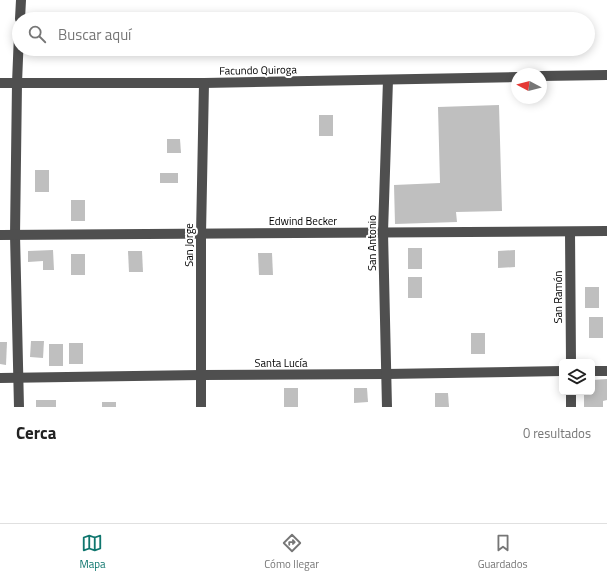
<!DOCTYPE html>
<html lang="es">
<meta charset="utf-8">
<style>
:root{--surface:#fff;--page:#f6f6f6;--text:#222;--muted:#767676;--line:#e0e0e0;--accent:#0f766e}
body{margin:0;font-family:"Titillium Web",sans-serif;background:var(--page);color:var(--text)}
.controls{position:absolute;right:12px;bottom:12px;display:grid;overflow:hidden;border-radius:6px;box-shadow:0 2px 10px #0003}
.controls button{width:36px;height:36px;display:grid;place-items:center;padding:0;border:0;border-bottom:1px solid var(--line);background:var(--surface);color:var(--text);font:20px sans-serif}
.compass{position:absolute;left:511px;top:68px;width:36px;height:36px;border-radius:50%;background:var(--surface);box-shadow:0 2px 10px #0003;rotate:277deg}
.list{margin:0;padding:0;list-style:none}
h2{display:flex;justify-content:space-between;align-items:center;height:52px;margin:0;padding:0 16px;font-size:17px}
h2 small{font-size:13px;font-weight:400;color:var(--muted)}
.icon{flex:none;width:22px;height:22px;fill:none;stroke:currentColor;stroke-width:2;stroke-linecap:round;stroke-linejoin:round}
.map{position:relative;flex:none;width:607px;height:407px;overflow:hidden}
.search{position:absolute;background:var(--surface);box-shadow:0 2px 10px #0003;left:12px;right:12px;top:12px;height:44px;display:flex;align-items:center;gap:10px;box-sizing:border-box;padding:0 14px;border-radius:22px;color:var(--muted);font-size:15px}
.sheet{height:116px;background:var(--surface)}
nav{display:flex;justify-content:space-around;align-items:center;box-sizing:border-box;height:56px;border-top:1px solid var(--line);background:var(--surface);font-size:11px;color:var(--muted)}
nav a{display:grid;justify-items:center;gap:2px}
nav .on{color:var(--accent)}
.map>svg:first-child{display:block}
.building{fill:#bfbfbf}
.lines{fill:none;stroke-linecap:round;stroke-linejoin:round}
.minor{stroke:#4f4f4f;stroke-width:10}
.labels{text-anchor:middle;stroke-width:4;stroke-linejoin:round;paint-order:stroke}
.street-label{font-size:11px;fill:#000;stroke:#fff}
</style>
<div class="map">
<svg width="607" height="407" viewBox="0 0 607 407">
<rect width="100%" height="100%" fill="#fff"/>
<g class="building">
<path d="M 499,105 L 502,211 L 456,212 L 457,222 L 395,224 L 394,185 L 440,183 L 438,107 Z"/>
<rect x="319" y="115" width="14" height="21"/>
<path d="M 167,139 L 180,139 L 181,153 L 167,153 Z"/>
<rect x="35" y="170" width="14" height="22"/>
<rect x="160" y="173" width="18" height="10"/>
<rect x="71" y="200" width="14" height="21"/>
<rect x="408" y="248" width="14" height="21"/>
<path d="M 53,250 L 54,270 L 43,270 L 43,261 L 28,262 L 28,251 Z"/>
<path d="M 515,250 L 515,267 L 498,268 L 498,251 Z"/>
<path d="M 128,251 L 142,251 L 143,272 L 129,272 Z"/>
<path d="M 258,253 L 272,253 L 273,275 L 259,275 Z"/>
<rect x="71" y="254" width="14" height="21"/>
<rect x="408" y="277" width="14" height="21"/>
<rect x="585" y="287" width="14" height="21"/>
<rect x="589" y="317" width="14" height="21"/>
<rect x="471" y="333" width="14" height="21"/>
<path d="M 31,341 L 44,341 L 43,358 L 30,357 Z"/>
<path d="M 0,342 L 7,342 L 6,365 L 0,364 Z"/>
<rect x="69" y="343" width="14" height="21"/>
<rect x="49" y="344" width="14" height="22"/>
<path d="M 607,379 L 607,400 L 603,401 L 603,407 L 584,407 L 584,392 L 592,392 L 592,380 Z"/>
<rect x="284" y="388" width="14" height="19"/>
<path d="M 354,388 L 367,388 L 368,402 L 354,403 Z"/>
<path d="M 435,393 L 448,393 L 449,407 L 435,407 Z"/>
<rect x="36" y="400" width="20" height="7"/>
<rect x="102" y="402" width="14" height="5"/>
</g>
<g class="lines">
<g class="minor">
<path d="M 20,19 L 21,0"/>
<path d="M 19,34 L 17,83 L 15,235 L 19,407"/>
<path d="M 541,76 L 607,75"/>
<path d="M 0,83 L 204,83 L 517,77"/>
<path d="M 570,232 L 571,362"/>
<path d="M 0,235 L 607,231"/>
<path d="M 592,371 L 607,371"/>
<path d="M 0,378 L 201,375 L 386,374 L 562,371"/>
<path d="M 571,392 L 571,407"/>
<path d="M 201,407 L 201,234 L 204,83"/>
<path d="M 387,407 L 383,232 L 388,80"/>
</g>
</g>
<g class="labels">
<g class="street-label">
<text transform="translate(258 70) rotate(-1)" y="4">Facundo Quiroga</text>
<text x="303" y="225">Edwind Becker</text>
<text transform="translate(372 243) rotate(-90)" y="4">San Antonio</text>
<text transform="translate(189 245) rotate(-90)" y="4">San Jorge</text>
<text transform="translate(558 297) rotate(-90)" y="4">San Ramón</text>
<text x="281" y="367">Santa Lucía</text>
</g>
</g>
</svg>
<div class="controls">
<button><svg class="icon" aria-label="layers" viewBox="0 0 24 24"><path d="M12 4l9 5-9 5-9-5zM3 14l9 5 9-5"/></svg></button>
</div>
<svg class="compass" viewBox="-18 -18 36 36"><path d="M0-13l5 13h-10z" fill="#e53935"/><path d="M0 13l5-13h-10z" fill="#767676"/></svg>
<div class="search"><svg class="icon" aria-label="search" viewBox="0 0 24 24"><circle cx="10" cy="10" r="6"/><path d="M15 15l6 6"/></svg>Buscar aquí</div>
</div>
<section class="sheet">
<h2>Cerca<small>0 resultados</small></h2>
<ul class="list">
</ul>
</section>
<nav>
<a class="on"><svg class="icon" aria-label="map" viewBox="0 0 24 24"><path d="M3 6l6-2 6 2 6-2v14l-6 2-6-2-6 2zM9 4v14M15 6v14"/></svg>Mapa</a>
<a><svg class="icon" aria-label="directions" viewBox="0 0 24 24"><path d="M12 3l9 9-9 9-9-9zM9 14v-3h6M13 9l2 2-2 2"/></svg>Cómo llegar</a>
<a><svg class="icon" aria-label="saved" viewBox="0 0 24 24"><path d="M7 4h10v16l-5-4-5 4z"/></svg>Guardados</a>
</nav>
